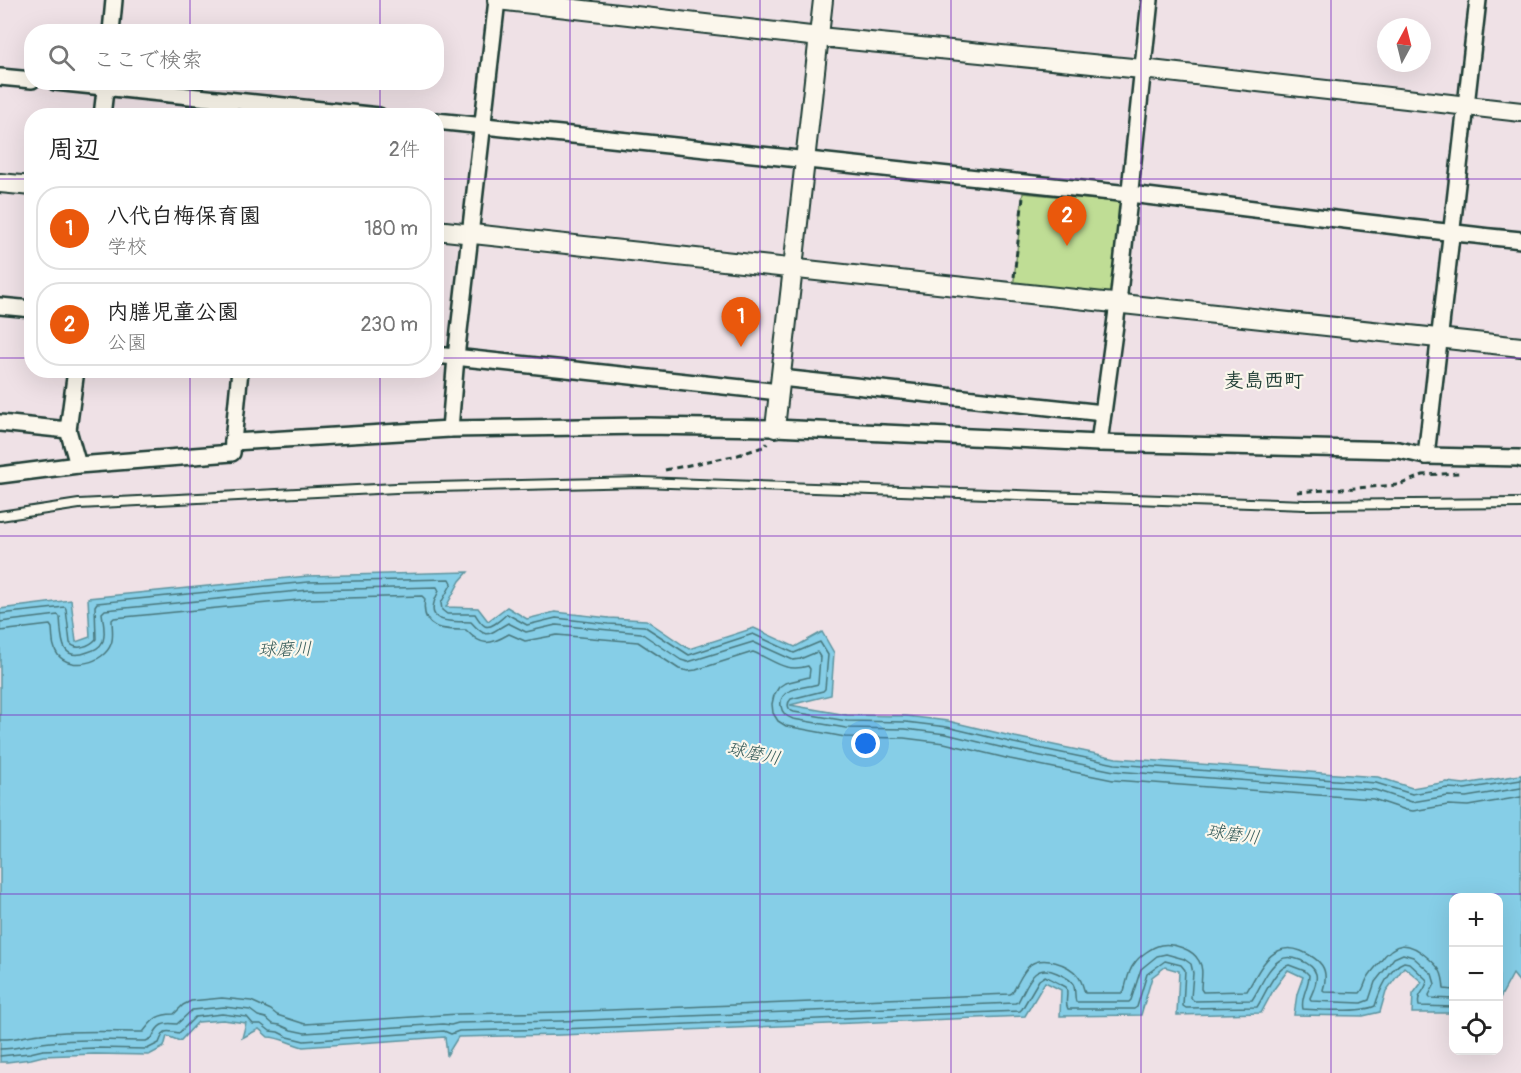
<!DOCTYPE html>
<html lang="ja">
<meta charset="utf-8">
<style>
:root{--surface:#fff;--page:#f2f2f2;--text:#222;--muted:#767676;--line:#e0e0e0;--accent:#ea580c}
body{margin:0;font-family:Pangolin,"Klee One",sans-serif;background:var(--page);color:var(--text)}
.controls{position:absolute;right:18px;bottom:18px;display:grid;overflow:hidden;border-radius:12px;box-shadow:0 6px 24px #0002}
.controls button{width:54px;height:54px;display:grid;place-items:center;padding:0;border:0;border-bottom:2px solid var(--line);background:var(--surface);color:var(--text);font:30px sans-serif}
.compass{position:absolute;left:1377px;top:18px;width:54px;height:54px;border-radius:50%;background:var(--surface);box-shadow:0 6px 24px #0002;rotate:7deg}
.you{position:absolute;left:866px;top:744px;width:21px;height:21px;margin:-15px;border:4px solid #fff;border-radius:50%;background:#1a73e8;box-shadow:0 0 0 9px #1a73e833}
.badge{display:grid;place-items:center;width:39px;height:39px;border-radius:50%;background:var(--accent);color:#fff;font-size:20px;font-weight:700}
.pin{position:absolute;translate:-50% -50px;filter:drop-shadow(0 2px 3px #0008)}
.pin::after{content:'';position:absolute;top:32px;width:21px;height:18px;background:inherit;clip-path:polygon(0 0,100% 0,50% 100%)}
.list{margin:0;padding:0;list-style:none}
h2{display:flex;justify-content:space-between;align-items:center;height:78px;margin:0;padding:0 24px;font-size:26px}
h2 small{font-size:20px;font-weight:400;color:var(--muted)}
.list li{display:grid;grid-template-columns:39px 1fr auto;gap:18px;align-items:center;box-sizing:border-box;height:84px;margin:0 12px 12px;padding:0 12px;border:2px solid var(--line);border-radius:24px}
.list b{display:block;font-size:22px;white-space:nowrap}
.list p{margin:0;font-size:20px;white-space:nowrap;color:var(--muted)}
.list em{font-size:20px;font-style:normal;color:var(--muted)}
.icon{flex:none;width:33px;height:33px;fill:none;stroke:currentColor;stroke-width:2;stroke-linecap:round;stroke-linejoin:round}
.map{position:relative;flex:none;width:1521px;height:1073px;overflow:hidden}
.search{position:absolute;background:var(--surface);box-shadow:0 6px 24px #0002;left:24px;top:24px;width:420px;height:66px;display:flex;align-items:center;gap:15px;box-sizing:border-box;padding:0 21px;border-radius:24px;color:var(--muted);font-size:22px}
.panel{position:absolute;background:var(--surface);box-shadow:0 6px 24px #0002;left:24px;top:108px;width:420px;height:270px;border-radius:24px}
.map>svg:first-child{display:block}
.green{fill:#bfdd95;stroke:#6f8d64;stroke-width:1.5}
.water{fill:#86cee7;stroke:#5d949f;stroke-width:1.5}
.lines{fill:none;stroke-linecap:round;stroke-linejoin:round}
.shore{stroke:#48777c;stroke-width:1.5}
.service-casing{stroke:#1f3d34;stroke-width:12}
.minor-casing{stroke:#1f3d34;stroke-width:20}
.tertiary-casing{stroke:#1f3d34;stroke-width:22}
.path{stroke:#1f3d34;stroke-width:3;stroke-dasharray:6 4.5;stroke-linecap:butt}
.service{stroke:#fbf7ec;stroke-width:8}
.minor{stroke:#fbf7ec;stroke-width:15}
.tertiary{stroke:#fbf7ec;stroke-width:18}
.grid{fill:none;stroke:#7b2cbf;stroke-width:1.5;stroke-opacity:0.55}
.labels{text-anchor:middle;stroke-width:4.5;stroke-linejoin:round;paint-order:stroke}
.water-label{font-size:18px;font-style:italic;fill:#345a58;stroke:#fbf7ec}
.quarter-label{font-size:20px;font-weight:bold;fill:#1f3d34;stroke:#fbf7ec}
</style>
<div class="map">
<svg width="1521" height="1073" viewBox="0 0 1521 1073">
<rect width="100%" height="100%" fill="#efe1e6"/>
<filter id="ink" filterUnits="userSpaceOnUse"><feTurbulence type="fractalNoise" baseFrequency=".0167" numOctaves="2"/><feDisplacementMap in="SourceGraphic" scale="12" xChannelSelector="R" yChannelSelector="G"/><feConvolveMatrix kernelMatrix="1 2 1 2 8 2 1 2 1" color-interpolation-filters="sRGB"/></filter>
<g filter="url(#ink)">
<path class="green" d="M 1023,193 L 1120,202 L 1112,298 L 1013,290 Z"/>
<path class="water" d="M 468,572 L 460,581 L 446,607 L 478,608 L 488,621 L 507,607 L 527,619 L 555,612 L 609,618 L 646,620 L 689,649 L 754,628 L 795,647 L 822,632 L 834,653 L 831,695 L 790,705 L 847,715 L 906,716 L 948,721 L 1015,737 L 1116,758 L 1378,777 L 1412,788 L 1447,782 L 1464,784 L 1521,775 L 1521,984 L 1513,974 L 1499,1000 L 1498,898 L 1454,898 L 1453,1013 L 1412,1013 L 1413,994 L 1422,982 L 1404,967 L 1386,991 L 1380,1012 L 1363,1016 L 1294,1015 L 1297,994 L 1303,977 L 1288,970 L 1274,989 L 1261,1013 L 1177,1015 L 1179,971 L 1165,967 L 1152,977 L 1141,1015 L 1060,1016 L 1061,990 L 1045,982 L 1025,1016 L 561,1035 L 458,1037 L 447,1055 L 445,1037 L 303,1047 C 291,1044 279,1037 268,1037 L 259,1029 L 242,1038 L 246,1023 L 223,1020 L 198,1022 L 180,1041 L 167,1036 L 164,1047 L 149,1055 L 95,1054 L 43,1056 L 31,1059 L 7,1062 L 0,1062 L 0,609 L 71,600 L 76,642 L 90,637 L 88,598 L 308,576 Z"/>
<g class="lines">
<g class="shore">
<path d="M 0,614 L 65,607 L 66,609 L 70,643 C 76,651 90,646 96,639 L 95,606 L 97,603 L 308,582 L 450,579 L 452,583 L 441,603 L 442,610 L 447,614 L 475,614 C 477,617 481,624 485,626 C 492,629 502,618 507,614 L 527,625 L 556,618 L 608,624 L 644,626 L 689,655 L 753,634 L 794,653 L 820,642 L 828,655 L 825,689 L 823,691 L 791,699 C 786,704 788,710 794,712 L 847,721 L 906,722 L 947,727 L 1014,743 L 1115,764 L 1376,783 L 1412,794 L 1447,788 L 1465,789 L 1521,780"/>
<path d="M 0,622 L 58,615 L 60,617 C 62,637 59,663 88,652 C 94,650 100,648 103,641 C 106,633 103,621 102,613 L 105,610 L 309,590 L 437,587 L 439,591 C 421,624 447,621 471,622 C 488,641 488,634 508,623 L 526,632 L 556,625 L 641,633 L 681,660 L 688,662 L 753,642 L 793,660 L 800,659 L 817,652 L 820,657 L 818,684 C 806,688 778,687 781,706 C 782,714 787,717 793,719 L 846,728 L 905,729 L 946,734 L 1012,750 L 1114,771 L 1375,790 L 1412,802 L 1448,796 L 1466,797 L 1521,788"/>
<path d="M 0,631 L 50,625 L 52,628 C 53,637 52,647 58,655 C 71,671 104,663 111,644 C 114,637 112,628 112,620 L 114,618 L 309,599 L 422,596 L 425,599 C 420,630 443,630 466,630 C 482,647 490,645 509,634 L 525,641 L 557,635 L 638,642 L 679,669 L 688,671 L 696,670 L 753,652 C 774,660 784,673 808,666 L 810,669 L 809,677 L 785,683 L 779,687 L 774,695 L 772,704 L 773,713 L 778,721 L 786,726 L 845,737 L 904,738 L 944,743 L 1010,759 L 1113,780 L 1373,799 L 1406,810 L 1413,811 L 1448,805 L 1468,806 L 1521,797"/>
<path d="M 0,1039 C 14,1040 27,1035 41,1034 C 75,1030 110,1032 143,1032 C 153,1020 156,1014 174,1014 L 183,1005 L 191,1001 L 222,998 L 251,1001 L 271,1010 L 277,1015 L 305,1024 L 458,1014 L 560,1012 L 1010,994 L 1012,993 C 1018,984 1022,972 1030,965 C 1043,955 1069,964 1078,976 C 1082,981 1083,987 1085,993 L 1122,993 L 1124,991 C 1127,982 1128,971 1134,964 C 1139,956 1152,947 1161,945 C 1173,943 1193,949 1199,961 C 1204,969 1201,979 1201,989 L 1203,992 L 1247,991 C 1255,978 1264,957 1278,951 C 1286,947 1293,948 1301,951 C 1320,959 1330,968 1323,990 L 1324,992 L 1360,993 C 1363,990 1364,986 1366,981 C 1369,974 1375,968 1380,962 C 1395,941 1408,940 1427,957 C 1440,968 1443,972 1444,989 L 1454,990"/>
<path d="M 0,1049 C 15,1049 28,1045 42,1043 C 75,1038 112,1041 146,1041 L 152,1038 C 158,1024 163,1022 177,1024 L 192,1010 L 224,1007 L 250,1010 L 258,1016 L 266,1018 L 273,1024 L 280,1025 L 291,1030 L 305,1033 L 443,1024 L 451,1025 L 458,1023 L 561,1021 L 1015,1003 L 1018,1002 C 1028,984 1033,962 1057,973 C 1063,976 1070,978 1073,984 C 1076,989 1074,996 1076,1002 L 1129,1002 L 1131,1000 L 1141,969 L 1157,956 L 1166,954 L 1184,959 L 1191,964 L 1193,973 L 1191,998 L 1194,1001 L 1252,1000 C 1261,987 1266,969 1280,960 C 1290,953 1313,963 1316,974 C 1318,982 1313,991 1310,998 L 1311,1001 L 1361,1003 L 1369,1000 L 1375,982 L 1394,958 L 1403,954 L 1413,957 L 1432,974 L 1435,984 L 1429,995 L 1430,998 L 1454,999"/>
<path d="M 0,1056 L 30,1053 L 43,1050 L 95,1048 L 147,1049 L 159,1043 C 165,1028 165,1031 179,1033 L 195,1017 L 222,1014 L 247,1017 L 253,1024 L 261,1024 L 270,1031 L 278,1032 L 288,1037 L 304,1041 L 444,1031 L 451,1034 L 459,1031 L 561,1029 L 1020,1011 L 1022,1009 L 1039,980 L 1045,976 L 1066,987 C 1069,994 1064,1003 1068,1009 L 1134,1009 L 1137,1007 L 1147,974 L 1165,961 L 1181,965 L 1185,970 L 1183,1006 L 1186,1008 L 1257,1007 C 1265,995 1274,969 1289,965 L 1305,971 L 1309,975 C 1309,987 1300,997 1303,1009 C 1320,1010 1362,1013 1375,1006 C 1379,992 1390,967 1404,962 L 1409,963 L 1427,980 C 1427,991 1416,993 1419,1006 L 1454,1007"/>
</g>
<g class="service-casing">
<path id="service" d="M 0,516 L 79,504 L 396,488 L 641,482 L 1305,505 L 1521,503"/>
</g>
<g class="minor-casing">
<g id="minor">
<path d="M 111,32 L 114,0"/>
<path d="M 0,77 L 32,80"/>
<path d="M 55,82 L 379,116"/>
<path d="M 102,116 L 106,82"/>
<path d="M 436,121 C 667,145 898,168 1129,194 C 1260,209 1390,227 1521,240"/>
<path d="M 0,306 L 32,309"/>
<path d="M 436,355 L 779,392"/>
<path d="M 781,378 L 1103,413"/>
<path d="M 0,423 L 68,430 L 76,370"/>
<path d="M 450,429 L 456,357 L 497,0"/>
<path d="M 68,430 L 78,465"/>
<path d="M 233,442 L 240,370"/>
<path d="M 1099,443 L 1118,303 L 1150,0"/>
<path d="M 1426,456 L 1478,0"/>
<path d="M 0,475 L 78,465 L 232,453 L 233,442 L 450,429 L 645,426 L 775,428 L 1099,443 L 1399,450 L 1426,456 L 1519,458 L 1521,459"/>
</g>
</g>
<g class="tertiary-casing">
<g id="tertiary">
<path d="M 497,0 L 819,37 L 1142,69 L 1521,112"/>
<path d="M 0,183 L 32,186"/>
<path d="M 436,230 L 1521,347"/>
<path d="M 775,428 L 823,0"/>
</g>
</g>
<g class="path">
<path d="M 1014,277 L 1023,197"/>
<path d="M 665,470 L 738,455 L 766,446 L 767,443"/>
<path d="M 1297,492 L 1399,485 L 1423,475 L 1459,473"/>
</g>
<use href="#service" class="service"/>
<use href="#minor" class="minor"/>
<use href="#tertiary" class="tertiary"/>
</g>
</g>
<path class="grid" d="M 190,0 L 190,32M 380,0 L 380,32M 570,0 L 570,1073M 760,0 L 760,1073M 951,0 L 951,1073M 1141,0 L 1141,1073M 1331,0 L 1331,1073M 190,82 L 190,116M 380,82 L 380,116M 0,179 L 32,179M 436,179 L 1521,179M 0,358 L 32,358M 436,358 L 1521,358M 190,370 L 190,1073M 380,370 L 380,1073M 0,536 L 1521,536M 0,715 L 1521,715M 0,894 L 1521,894"/>
<g class="labels">
<g class="water-label">
<text transform="translate(285 649) rotate(-1)" y="6">球磨川</text>
<text transform="translate(754 753) rotate(12)" y="6">球磨川</text>
<text transform="translate(1233 834) rotate(8)" y="6">球磨川</text>
</g>
<g class="quarter-label">
<text x="1264" y="387">麦島西町</text>
</g>
</g>
</svg>
<div class="controls">
<button>+</button>
<button>−</button>
<button><svg class="icon" aria-label="locate" viewBox="0 0 24 24"><circle cx="12" cy="12" r="6"/><path d="M12 2v4M12 18v4M2 12h4M18 12h4"/></svg></button>
</div>
<svg class="compass" viewBox="-18 -18 36 36"><path d="M0-13l5 13h-10z" fill="#e53935"/><path d="M0 13l5-13h-10z" fill="#767676"/></svg>
<div class="you"></div>
<div class="pin badge" style="left:741px;top:347px">1</div>
<div class="pin badge" style="left:1067px;top:246px">2</div>
<div class="search"><svg class="icon" aria-label="search" viewBox="0 0 24 24"><circle cx="10" cy="10" r="6"/><path d="M15 15l6 6"/></svg>ここで検索</div>
<section class="panel">
<h2>周辺<small>2件</small></h2>
<ul class="list">
<li><span class="badge">1</span><div><b>八代白梅保育園</b><p>学校</p></div><em>180 m</em></li>
<li><span class="badge">2</span><div><b>内膳児童公園</b><p>公園</p></div><em>230 m</em></li>
</ul>
</section>
</div>
